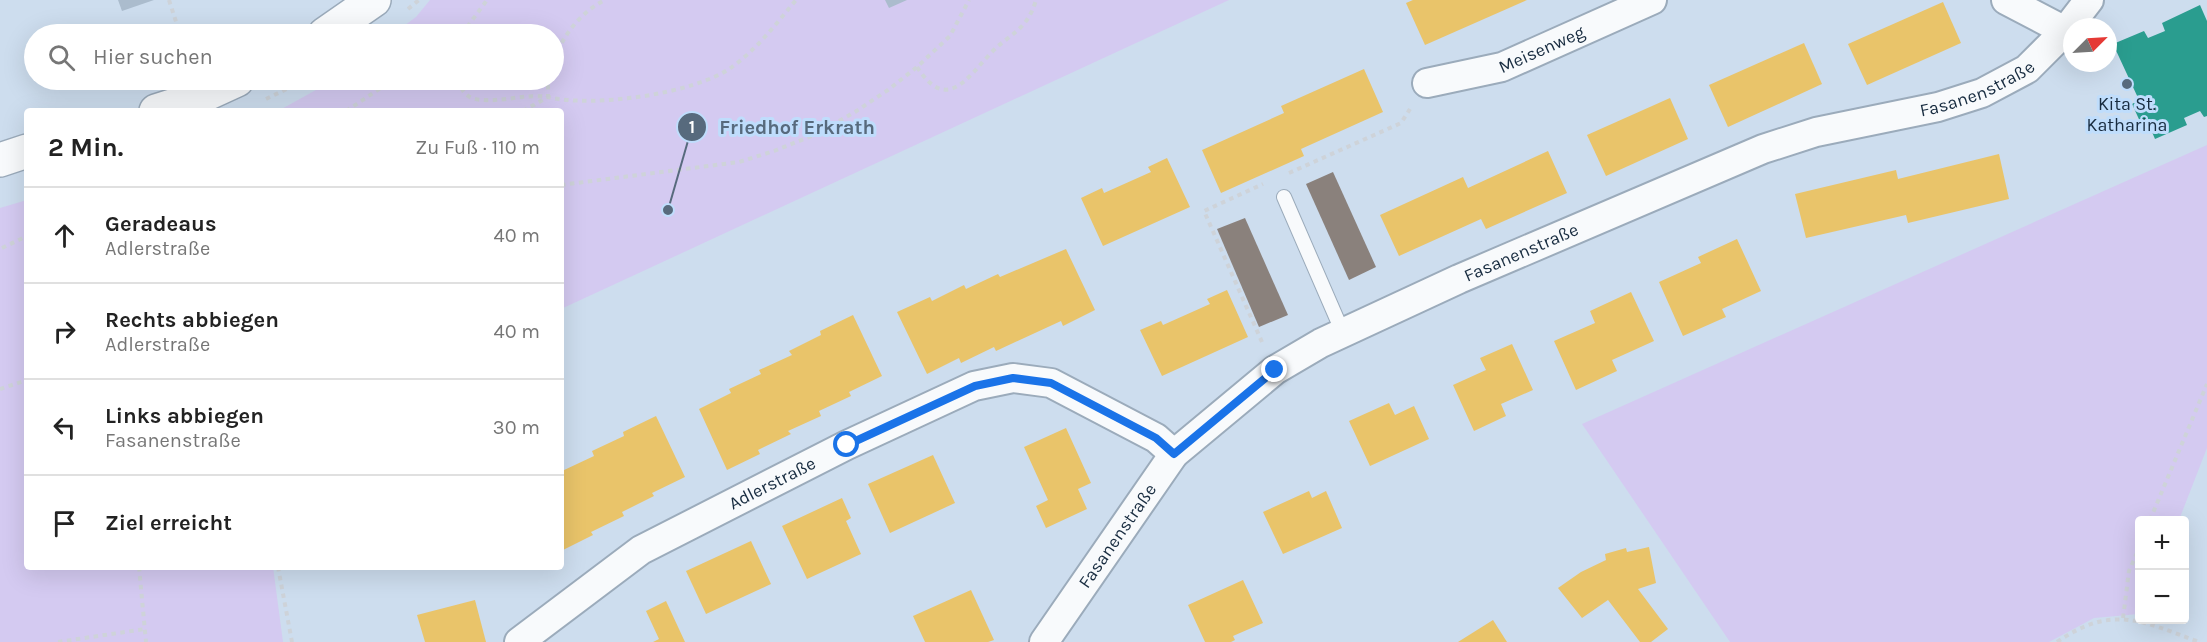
<!DOCTYPE html>
<html lang="de">
<meta charset="utf-8">
<style>
:root{--surface:#fff;--page:#f2f2f2;--text:#222;--muted:#767676;--line:#e0e0e0}
body{margin:0;font-family:Karla,sans-serif;background:var(--page);color:var(--text)}
.controls{position:absolute;right:18px;bottom:18px;display:grid;overflow:hidden;border-radius:6px;box-shadow:0 6px 24px #0002}
.controls button{width:54px;height:54px;display:grid;place-items:center;padding:0;border:0;border-bottom:2px solid var(--line);background:var(--surface);color:var(--text);font:30px sans-serif}
.compass{position:absolute;left:2063px;top:18px;width:54px;height:54px;border-radius:50%;background:var(--surface);box-shadow:0 6px 24px #0002;rotate:66deg}
.stop{position:absolute;width:18px;height:18px;margin:-14px;border:4px solid #1a73e8;border-radius:50%;background:#fff}
.stop.end{background:#1a73e8;border-color:#fff;box-shadow:0 2px 6px #0008}
.list{margin:0;padding:0;list-style:none}
h2{display:flex;justify-content:space-between;align-items:center;height:78px;margin:0;padding:0 24px;font-size:26px}
h2 small{font-size:20px;font-weight:400;color:var(--muted)}
.list li{display:grid;grid-template-columns:39px 1fr auto;gap:18px;align-items:center;box-sizing:border-box;height:96px;padding:0 24px;border-top:2px solid var(--line)}
.list b{display:block;font-size:22px;white-space:nowrap}
.list p{margin:0;font-size:20px;white-space:nowrap;color:var(--muted)}
.list em{font-size:20px;font-style:normal;color:var(--muted)}
.icon{flex:none;width:33px;height:33px;fill:none;stroke:currentColor;stroke-width:2;stroke-linecap:round;stroke-linejoin:round}
.map{position:relative;flex:none;width:2207px;height:642px;overflow:hidden}
.search{position:absolute;background:var(--surface);box-shadow:0 6px 24px #0002;left:24px;top:24px;width:540px;height:66px;display:flex;align-items:center;gap:15px;box-sizing:border-box;padding:0 21px;border-radius:33px;color:var(--muted);font-size:22px}
.panel{position:absolute;background:var(--surface);box-shadow:0 6px 24px #0002;left:24px;top:108px;width:540px;height:462px;border-radius:6px}
.map>svg:first-child{display:block}
.green{fill:#d4caf1}
.homes{fill:#e9c46a}
.schools{fill:#2a9d8f}
.industry{fill:#8a817c}
.building{fill:#abbccd}
.lines{fill:none;stroke-linecap:round;stroke-linejoin:round}
.lane-casing{stroke:#9babbb;stroke-width:16}
.street-casing{stroke:#9babbb;stroke-width:32}
.secondary-casing{stroke:#9babbb;stroke-width:36}
.path{stroke:#ced3d9;stroke-width:4;stroke-dasharray:4.5 4.5;stroke-linecap:butt}
.lane{stroke:#f8fafc;stroke-width:14}
.street{stroke:#f8fafc;stroke-width:28}
.secondary{stroke:#f8fafc;stroke-width:33}
.route{stroke:#1a73e8;stroke-width:8}
.poi-dot{fill:#576a7d;stroke:#bfddfc;stroke-width:2}
.labels{text-anchor:middle;stroke-width:6;stroke-linejoin:round;paint-order:stroke}
.street-label{font-size:18px;fill:#182c40;stroke:#bfddfc}
.poi-label{font-size:18px;fill:#182c40;stroke:#bfddfc}
.leader{fill:none;stroke:#576a7d;stroke-width:2}
.callout-dot{fill:#576a7d;stroke:#bfddfc;stroke-width:2}
.mark-label{font-size:18px;text-anchor:middle;font-weight:bold;fill:#fff}
.callout-label{font-size:20px;text-anchor:middle;font-weight:bold;fill:#576a7d;stroke:#bfddfc;stroke-width:6;stroke-linejoin:round;paint-order:stroke}
</style>
<div class="map">
<svg width="2207" height="642" viewBox="0 0 2207 642">
<rect width="100%" height="100%" fill="#cdddee"/>
<g class="green">
<path d="M 430,0 L 1229,0 L 561,309 L 561,111 L 278,111 L 334,80 L 554,80 L 554,34 L 393,34 L 416,17 Z"/>
<path d="M 2207,145 L 2207,448 L 2179,520 L 2140,520 L 2139,614 L 2094,618 L 2049,642 L 1730,642 L 1582,424 Z"/>
<path d="M 27,200 L 27,567 L 273,567 L 283,642 L 0,642 L 0,208 Z"/>
</g>
<g class="homes">
<path d="M 1413,0 L 1527,0 L 1425,45 L 1406,3 Z"/>
<path d="M 1943,2 L 1961,43 L 1867,85 L 1848,44 Z"/>
<path d="M 1804,43 L 1822,84 L 1728,127 L 1709,85 Z"/>
<path d="M 1364,69 L 1383,112 L 1301,149 L 1304,156 L 1221,193 L 1202,150 L 1284,113 L 1281,106 Z"/>
<path d="M 1670,98 L 1688,139 L 1606,176 L 1587,135 Z"/>
<path d="M 1548,151 L 1567,193 L 1486,229 L 1481,219 L 1399,256 L 1380,215 L 1463,177 L 1468,188 Z"/>
<path d="M 1999,154 L 2009,199 L 1908,223 L 1906,215 L 1806,238 L 1795,194 L 1896,170 L 1898,179 Z"/>
<path d="M 1167,158 L 1190,207 L 1103,246 L 1081,198 L 1102,188 L 1104,193 L 1151,172 L 1148,167 Z"/>
<path d="M 1737,239 L 1761,291 L 1722,309 L 1726,317 L 1683,336 L 1659,282 L 1701,263 L 1698,257 Z"/>
<path d="M 1066,249 L 1095,310 L 1063,326 L 1061,321 L 996,351 L 994,347 L 961,363 L 959,358 L 927,374 L 897,312 L 930,297 L 932,301 L 964,285 L 966,289 L 998,274 L 1000,277 Z"/>
<path d="M 1227,290 L 1248,337 L 1162,376 L 1140,330 L 1161,321 L 1163,325 L 1210,304 L 1207,299 Z"/>
<path d="M 1631,292 L 1654,341 L 1612,360 L 1617,371 L 1576,390 L 1554,341 L 1595,323 L 1590,311 Z"/>
<path d="M 853,315 L 882,376 L 849,392 L 851,396 L 819,411 L 821,416 L 788,431 L 791,434 L 758,450 L 760,454 L 727,470 L 699,409 L 731,393 L 729,389 L 761,374 L 759,370 L 792,355 L 789,351 L 821,335 L 820,331 Z"/>
<path d="M 1512,344 L 1533,390 L 1501,404 L 1506,416 L 1474,431 L 1453,385 L 1486,370 L 1480,358 Z"/>
<path d="M 1389,403 L 1395,415 L 1414,406 L 1429,439 L 1370,466 L 1349,421 Z"/>
<path d="M 656,416 L 685,477 L 652,493 L 654,496 L 622,512 L 624,516 L 591,532 L 593,535 L 561,551 L 561,476 L 564,475 L 562,471 L 594,456 L 592,451 L 624,436 L 623,432 Z"/>
<path d="M 1066,428 L 1091,483 L 1078,489 L 1087,509 L 1046,528 L 1036,506 L 1048,500 L 1024,447 Z"/>
<path d="M 933,455 L 955,503 L 890,533 L 868,484 Z"/>
<path d="M 1309,491 L 1312,498 L 1326,491 L 1342,528 L 1283,554 L 1263,512 Z"/>
<path d="M 842,498 L 851,518 L 846,521 L 861,554 L 807,579 L 782,526 Z"/>
<path d="M 751,541 L 771,584 L 706,614 L 686,571 Z"/>
<path d="M 1649,547 L 1656,583 L 1638,589 L 1668,629 L 1651,642 L 1640,642 L 1608,600 L 1582,618 L 1558,588 L 1581,572 L 1606,560 L 1605,554 L 1626,548 L 1627,552 Z"/>
<path d="M 1243,580 L 1263,623 L 1233,636 L 1235,640 L 1231,642 L 1205,642 L 1188,605 Z"/>
<path d="M 971,590 L 994,640 L 988,642 L 925,642 L 913,616 Z"/>
<path d="M 475,600 L 486,642 L 425,642 L 417,615 Z"/>
<path d="M 666,601 L 685,642 L 653,642 L 659,639 L 646,611 Z"/>
<path d="M 1493,620 L 1507,642 L 1458,642 Z"/>
</g>
<path class="schools" d="M 2200,5 L 2207,21 L 2207,116 L 2204,117 L 2200,111 L 2184,118 L 2187,125 L 2155,139 L 2149,125 L 2143,128 L 2132,104 L 2139,100 L 2113,44 L 2144,31 L 2148,38 L 2165,31 L 2162,23 Z"/>
<g class="industry">
<path d="M 1333,172 L 1376,267 L 1349,280 L 1306,184 Z"/>
<path d="M 1245,218 L 1288,315 L 1259,327 L 1217,229 Z"/>
</g>
<g class="building">
<path d="M 118,0 L 154,0 L 122,11 Z"/>
<path d="M 885,0 L 907,0 L 889,8 Z"/>
</g>
<g class="lines">
<g class="lane-casing">
<path id="lane" d="M 1284,197 L 1343,333"/>
</g>
<g class="street-casing">
<g id="street">
<path d="M 2006,0 L 2065,31"/>
<path id="s1" d="M 1427,83 L 1502,67 L 1652,0"/>
<path id="s2" d="M 519,642 L 641,550 L 847,445 L 974,386 L 1013,378 L 1051,383 L 1156,438 L 1174,454"/>
<path id="s3" d="M 1044,642 L 1174,454 L 1275,370 L 1321,343 L 1459,279 L 1763,149 L 1816,132 L 1938,107 L 1982,93 L 2027,69 L 2065,31 L 2089,0"/>
</g>
</g>
<g class="secondary-casing">
<g id="secondary">
<path d="M 325,34 L 374,0"/>
<path d="M 156,111 L 200,97 L 237,80"/>
<path d="M 0,160 L 27,151"/>
</g>
</g>
<g class="path">
<path d="M 169,0 L 180,34"/>
<path d="M 408,9 L 419,0"/>
<path d="M 462,34 L 487,0"/>
<path d="M 554,59 C 564,34 581,12 605,0"/>
<path d="M 917,67 C 947,113 966,79 991,53 C 1010,33 1027,31 1036,0"/>
<path d="M 457,80 C 460,86 464,95 472,98 C 493,105 524,93 548,97 L 548,80"/>
<path d="M 266,99 L 305,80"/>
<path d="M 346,111 L 393,80"/>
<path d="M 523,111 L 548,97 C 592,108 695,94 732,67 C 757,49 777,23 796,0"/>
<path d="M 1289,173 L 1401,123 L 1410,109"/>
<path d="M 561,185 L 739,162 L 774,151 L 814,135 L 855,112 L 888,90 L 917,67 L 950,36 L 969,0"/>
<path d="M 2,248 L 27,236"/>
<path d="M 1262,342 L 1204,211 L 1263,184"/>
<path d="M 0,389 L 27,380"/>
<path d="M 2150,520 L 2207,384"/>
<path d="M 139,567 L 146,642"/>
<path d="M 278,567 L 292,642"/>
<path d="M 2123,618 L 2129,571 L 2140,546"/>
<path d="M 58,642 L 145,629"/>
<path d="M 2057,642 C 2112,604 2142,621 2199,642"/>
</g>
<use href="#lane" class="lane"/>
<use href="#street" class="street"/>
<use href="#secondary" class="secondary"/>
</g>
<g class="lines">
<path class="route" d="M 847,445 L 975,386 L 1013,378 L 1051,383 L 1156,438 L 1174,454 L 1275,370"/>
</g>
<circle class="poi-dot" cx="2127" cy="84" r="6"/>
<g class="labels">
<g class="street-label">
<text dy="6" stroke="none"><textPath href="#s1" startOffset="120">Meisenweg</textPath></text>
<text dy="6" stroke="none"><textPath href="#s3" startOffset="1119">Fasanenstraße</textPath></text>
<text dy="6" stroke="none"><textPath href="#s3" startOffset="633">Fasanenstraße</textPath></text>
<text dy="6" stroke="none"><textPath href="#s2" startOffset="300">Adlerstraße</textPath></text>
<text dy="6" stroke="none"><textPath href="#s3" startOffset="129">Fasanenstraße</textPath></text>
</g>
<g class="poi-label">
<text x="2127" y="110">Kita St.<tspan x="2127" dy="21">Katharina</tspan></text>
</g>
</g>
<path class="leader" d="M668 210L692 127"/>
<g class="callout-dot">
<circle cx="668" cy="210" r="6"/>
<circle cx="692" cy="127" r="15"/>
</g>
<g class="mark-label">
<text x="692" y="133">1</text>
</g>
<g class="callout-label">
<text x="797" y="134">Friedhof Erkrath</text>
</g>
</svg>
<div class="controls">
<button>+</button>
<button>−</button>
</div>
<svg class="compass" viewBox="-18 -18 36 36"><path d="M0-13l5 13h-10z" fill="#e53935"/><path d="M0 13l5-13h-10z" fill="#767676"/></svg>
<div class="stop" style="left:847px;top:445px"></div>
<div class="stop end" style="left:1275px;top:370px"></div>
<div class="search"><svg class="icon" aria-label="search" viewBox="0 0 24 24"><circle cx="10" cy="10" r="6"/><path d="M15 15l6 6"/></svg>Hier suchen</div>
<section class="panel">
<h2>2 Min.<small>Zu Fuß · 110 m</small></h2>
<ul class="list">
<li><svg class="icon" aria-label="ahead" viewBox="0 0 24 24"><path d="M12 20V5M6 11l6-6 6 6"/></svg><div><b>Geradeaus</b><p>Adlerstraße</p></div><em>40 m</em></li>
<li><svg class="icon" aria-label="right" viewBox="0 0 24 24"><path d="M7 20v-9h11M14 6l5 5-5 5"/></svg><div><b>Rechts abbiegen</b><p>Adlerstraße</p></div><em>40 m</em></li>
<li><svg class="icon" aria-label="left" viewBox="0 0 24 24"><path d="M17 20v-9H6M10 6l-5 5 5 5"/></svg><div><b>Links abbiegen</b><p>Fasanenstraße</p></div><em>30 m</em></li>
<li><svg class="icon" aria-label="arrive" viewBox="0 0 24 24"><path d="M6 21V4h12l-3 4 3 4H6"/></svg><div><b>Ziel erreicht</b></div></li>
</ul>
</section>
</div>
